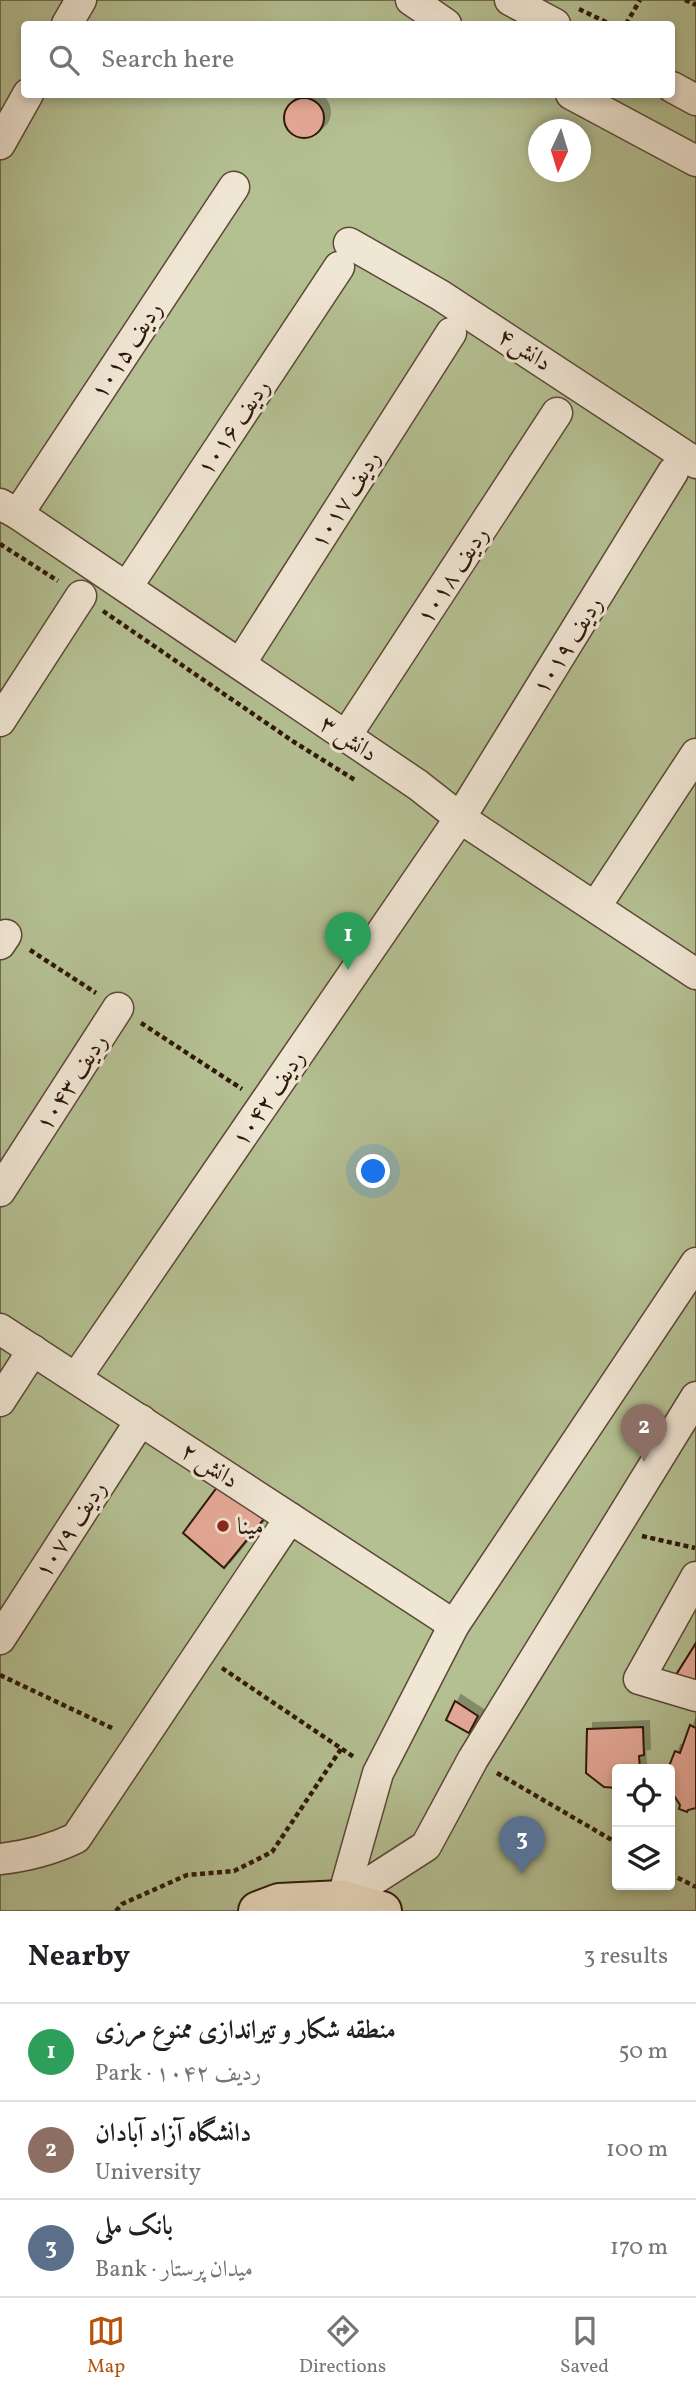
<!DOCTYPE html>
<meta charset="utf-8">
<style>
:root{--surface:#fff;--page:#f6f6f6;--text:#202124;--muted:#757577;--line:#e0e0e0;--accent:#b45309}
body{margin:0;font-family:Vollkorn,Amiri,serif;background:var(--page);color:var(--text)}
.controls{position:absolute;right:21px;bottom:21px;display:grid;overflow:hidden;border-radius:7px;box-shadow:0 4px 10px #0003}
.controls button{width:63px;height:63px;display:grid;place-items:center;padding:0;border:0;border-bottom:2px solid var(--line);background:var(--surface);color:var(--text);font:35px sans-serif}
.compass{position:absolute;left:528px;top:119px;width:63px;height:63px;border-radius:50%;background:var(--surface);box-shadow:0 4px 10px #0003;rotate:184deg}
.you{position:absolute;left:374px;top:1172px;width:24px;height:24px;margin:-18px;border:5px solid #fff;border-radius:50%;background:#1a73e8;box-shadow:0 0 0 10px #1a73e833}
.badge{display:grid;place-items:center;width:46px;height:46px;border-radius:50%;background:var(--accent);color:#fff;font-size:23px;font-weight:700}
.pin{position:absolute;translate:-50% -58px;filter:drop-shadow(0 2px 4px #0008)}
.pin::after{content:'';position:absolute;top:37px;width:24px;height:21px;background:inherit;clip-path:polygon(0 0,100% 0,50% 100%)}
.list{margin:0;padding:0;list-style:none}
h2{display:flex;justify-content:space-between;align-items:center;height:91px;margin:0;padding:0 28px;font-size:30px}
h2 small{font-size:23px;font-weight:400;color:var(--muted)}
.list li{display:grid;grid-template-columns:46px 1fr auto;gap:21px;align-items:center;box-sizing:border-box;height:98px;padding:0 28px;border-top:2px solid var(--line)}
.list b{display:block;font-size:26px;white-space:nowrap}
.list p{margin:0;font-size:23px;white-space:nowrap;color:var(--muted)}
.list em{font-size:23px;font-style:normal;color:var(--muted)}
.icon{flex:none;width:38px;height:38px;fill:none;stroke:currentColor;stroke-width:2;stroke-linecap:round;stroke-linejoin:round}
.map{position:relative;flex:none;width:696px;height:1911px;overflow:hidden}
.search{position:absolute;background:var(--surface);box-shadow:0 4px 10px #0003;left:21px;right:21px;top:21px;height:77px;display:flex;align-items:center;gap:18px;box-sizing:border-box;padding:0 24px;border-radius:7px;color:var(--muted);font-size:26px}
.sheet{height:385px;background:var(--surface)}
nav{display:flex;justify-content:space-around;align-items:center;box-sizing:border-box;height:98px;border-top:2px solid var(--line);background:var(--surface);font-size:19px;color:var(--muted)}
nav a{display:grid;justify-items:center;gap:4px}
nav .on{color:var(--accent)}
.map>svg:first-child{display:block}
.green{fill:#b4bf92;stroke:#716c4e;stroke-width:2;fill-rule:evenodd}
.building{fill:#e6a998;stroke:#2e1809;stroke-width:2;filter:url(#shadow)}
.lines{fill:none;stroke-linecap:round;stroke-linejoin:round}
.minor-casing{stroke:#5c4836;stroke-width:33}
.major-casing{stroke:#2e1809;stroke-width:42}
.path{stroke:#2e1809;stroke-width:4.5;stroke-dasharray:5 3.5;stroke-linecap:butt}
.minor{stroke:#f0e6d4;stroke-width:30}
.major{stroke:#e8d8bd;stroke-width:38}
.poi-dot{fill:#8f2418;stroke:#f0e6d4;stroke-width:2.5}
.labels{text-anchor:middle;stroke-width:6;stroke-linejoin:round;paint-order:stroke}
.street-label{font-size:24px;fill:#2e1809;stroke:#f0e6d4}
.poi-label{font-size:24px;fill:#2e1809;stroke:#f0e6d4;text-anchor:start}
</style>
<div class="map">
<svg width="696" height="1911" viewBox="0 0 696 1911">
<defs>
<filter id="shadow"><feDropShadow dx="6" dy="-6" stdDeviation="0" flood-color="#0004"/></filter>
</defs>
<rect width="100%" height="100%" fill="#e8d8bd"/>
<filter id="stains"><feTurbulence type="fractalNoise" baseFrequency=".00286" numOctaves="4"/><feColorMatrix values="0 0 0 0 .2 0 0 0 0 .09 0 0 0 0 .02 0 0 0 .5 -.17"/></filter>
<radialGradient id="worn" r=".72"><stop offset=".6" stop-color="#630" stop-opacity="0"/><stop offset="1" stop-color="#630" stop-opacity=".3"/></radialGradient>
<path class="green" d="M 0,0 L 696,0 L 696,1911 L 0,1911 ZM 24,24 L 672,24 L 672,94 L 24,94 ZM 538,130 L 580,130 L 580,172 L 538,172 ZM 617,1769 L 670,1769 L 670,1885 L 617,1885 Z"/>
<g class="building">
<circle cx="304" cy="118" r="20"/>
<path d="M 218,1486 L 264,1519 L 224,1568 L 183,1533 Z"/>
<path d="M 696,1643 L 696,1691 L 674,1678 Z"/>
<path d="M 455,1701 L 478,1716 L 469,1733 L 446,1720 Z"/>
<path d="M 690,1725 L 696,1728 L 696,1808 L 688,1810 L 687,1812 L 679,1809 L 680,1805 L 675,1797 L 670,1795 L 670,1783 L 674,1771 L 668,1769 L 675,1751 L 680,1753 Z"/>
<path d="M 643,1727 L 644,1755 L 639,1756 L 640,1769 L 617,1769 L 617,1788 L 604,1787 L 586,1773 L 587,1729 Z"/>
</g>
<g class="lines">
<g class="minor-casing">
<g id="minor">
<path d="M 411,0 L 446,24"/>
<path d="M 510,0 L 555,24"/>
<path d="M 67,24 L 81,0"/>
<path d="M 672,87 L 696,100"/>
<path d="M 571,94 L 696,161"/>
<path d="M 0,144 L 28,94"/>
<path d="M 349,243 L 440,295 L 696,463"/>
<path d="M 0,504 L 18,514 L 418,785 L 460,818 L 696,974"/>
<path d="M 18,514 L 234,187"/>
<path d="M 127,587 L 339,267"/>
<path d="M 240,664 L 451,333"/>
<path d="M 0,721 L 81,596"/>
<path d="M 346,736 L 557,413"/>
<path d="M 596,906 L 696,754"/>
<path d="M 0,944 L 6,935"/>
<path d="M 0,1191 L 118,1008"/>
<path d="M 0,1329 L 454,1625"/>
<path d="M 76,1378 L 460,818 L 673,472"/>
<path d="M 0,1401 L 33,1350"/>
<path d="M 696,1577 L 639,1679 L 696,1696"/>
<path d="M 0,1639 L 141,1420"/>
<path d="M 0,1859 C 28,1856 51,1850 76,1838 L 290,1518"/>
<path d="M 342,1900 L 378,1773 L 454,1625 L 696,1263"/>
<path d="M 342,1900 L 426,1846 L 473,1759 L 696,1397"/>
</g>
</g>
<g class="major-casing">
<path id="major" d="M 258,1911 L 279,1903 L 342,1900 L 382,1911"/>
</g>
<g class="path">
<path d="M 685,0 L 696,5"/>
<path d="M 579,9 L 610,24"/>
<path d="M 626,24 L 640,0"/>
<path d="M 0,544 L 58,581"/>
<path d="M 103,611 L 294,742 L 355,780"/>
<path d="M 30,950 L 96,993"/>
<path d="M 141,1023 L 242,1089"/>
<path d="M 642,1536 L 695,1548"/>
<path d="M 222,1668 L 354,1757"/>
<path d="M 0,1675 L 114,1729"/>
<path d="M 497,1773 L 617,1843"/>
<path d="M 670,1874 L 696,1887"/>
<path d="M 116,1911 L 122,1904 L 187,1875 L 234,1871 L 272,1852 L 341,1749"/>
</g>
<use href="#minor" class="minor"/>
<use href="#major" class="major"/>
</g>
<circle class="poi-dot" cx="223" cy="1526" r="7"/>
<g class="labels">
<g class="street-label">
<text transform="translate(525 349) rotate(33)" y="8">دانش۴</text>
<text transform="translate(126 350) rotate(-57)" y="8">ردیف ۱۰۱۵</text>
<text transform="translate(233 427) rotate(-56)" y="8">ردیف ۱۰۱۶</text>
<text transform="translate(345 499) rotate(-58)" y="8">ردیف ۱۰۱۷</text>
<text transform="translate(452 575) rotate(-57)" y="8">ردیف ۱۰۱۸</text>
<text transform="translate(567 645) rotate(-58)" y="8">ردیف ۱۰۱۹</text>
<text transform="translate(349 738) rotate(34)" y="8">دانش ۳</text>
<text transform="translate(71 1082) rotate(-57)" y="8">ردیف ۱۰۴۳</text>
<text transform="translate(268 1098) rotate(-56)" y="8">ردیف ۱۰۴۲</text>
<text transform="translate(210 1465) rotate(33)" y="8">دانش ۲</text>
<text transform="translate(70 1529) rotate(-57)" y="8">ردیف ۱۰۷۹</text>
</g>
<g class="poi-label">
<text x="237" y="1534">مینا</text>
</g>
</g>
<rect width="100%" height="100%" filter="url(#stains)"/>
<rect width="100%" height="100%" fill="url(#worn)"/>
</svg>
<div class="controls">
<button><svg class="icon" aria-label="locate" viewBox="0 0 24 24"><circle cx="12" cy="12" r="6"/><path d="M12 2v4M12 18v4M2 12h4M18 12h4"/></svg></button>
<button><svg class="icon" aria-label="layers" viewBox="0 0 24 24"><path d="M12 4l9 5-9 5-9-5zM3 14l9 5 9-5"/></svg></button>
</div>
<svg class="compass" viewBox="-18 -18 36 36"><path d="M0-13l5 13h-10z" fill="#e53935"/><path d="M0 13l5-13h-10z" fill="#757577"/></svg>
<div class="you"></div>
<div class="pin badge" style="left:348px;top:970px;background:#2e9e5b">1</div>
<div class="pin badge" style="left:644px;top:1462px;background:#8d6e63">2</div>
<div class="pin badge" style="left:522px;top:1874px;background:#5c6f8a">3</div>
<div class="search"><svg class="icon" aria-label="search" viewBox="0 0 24 24"><circle cx="10" cy="10" r="6"/><path d="M15 15l6 6"/></svg>Search here</div>
</div>
<section class="sheet">
<h2>Nearby<small>3 results</small></h2>
<ul class="list">
<li><span class="badge" style="background:#2e9e5b">1</span><div><b>منطقه شکار و تیراندازی ممنوع مرزی</b><p>Park · ردیف ۱۰۴۲</p></div><em>50 m</em></li>
<li><span class="badge" style="background:#8d6e63">2</span><div><b>دانشگاه آزاد آبادان</b><p>University</p></div><em>100 m</em></li>
<li><span class="badge" style="background:#5c6f8a">3</span><div><b>بانک ملی</b><p>Bank · میدان پرستار</p></div><em>170 m</em></li>
</ul>
</section>
<nav>
<a class="on"><svg class="icon" aria-label="map" viewBox="0 0 24 24"><path d="M3 6l6-2 6 2 6-2v14l-6 2-6-2-6 2zM9 4v14M15 6v14"/></svg>Map</a>
<a><svg class="icon" aria-label="directions" viewBox="0 0 24 24"><path d="M12 3l9 9-9 9-9-9zM9 14v-3h6M13 9l2 2-2 2"/></svg>Directions</a>
<a><svg class="icon" aria-label="saved" viewBox="0 0 24 24"><path d="M7 4h10v16l-5-4-5 4z"/></svg>Saved</a>
</nav>
